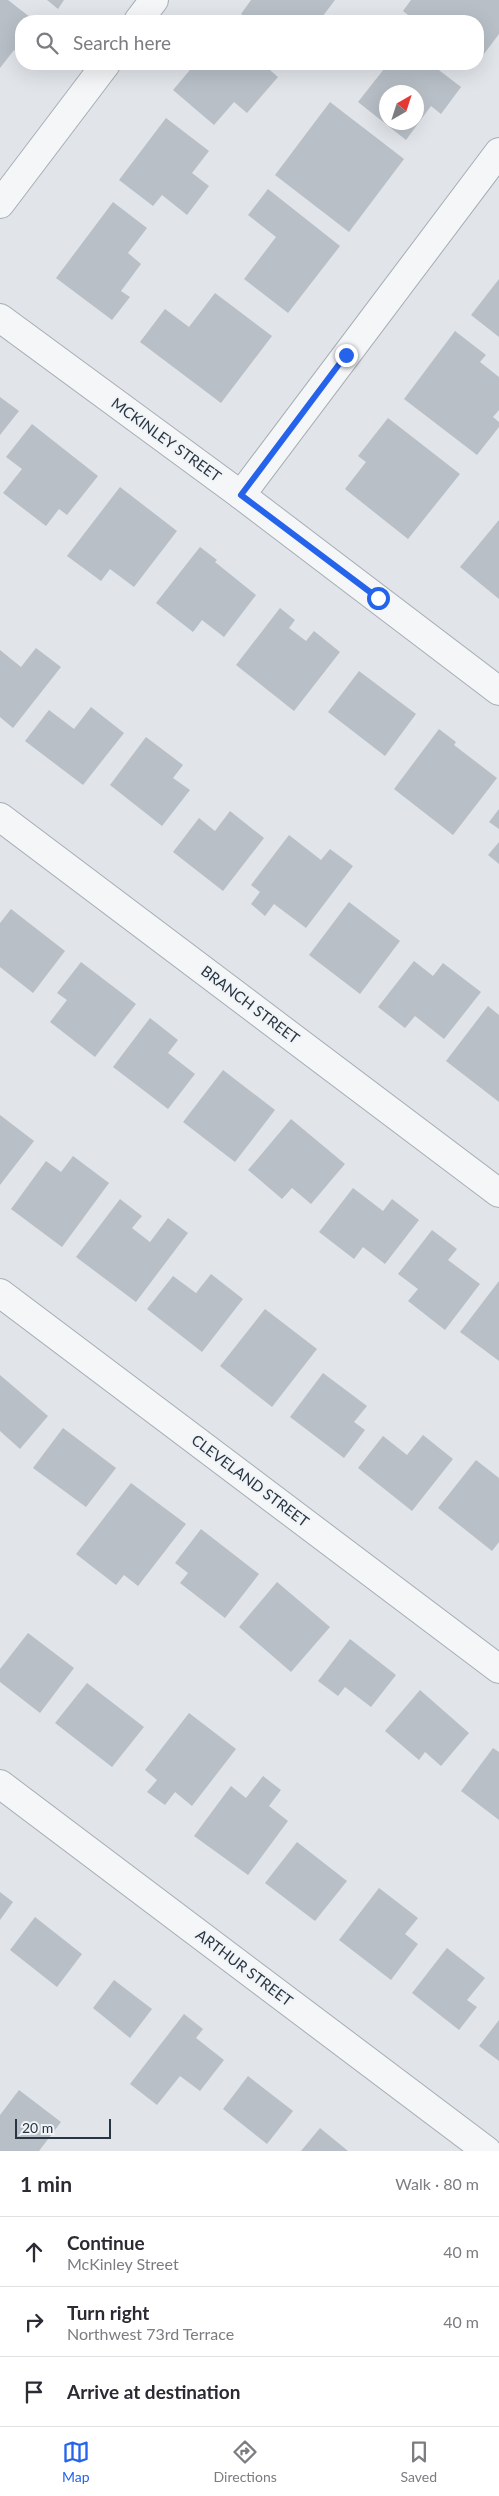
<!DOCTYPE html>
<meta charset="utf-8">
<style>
:root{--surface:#fff;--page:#f7f7f7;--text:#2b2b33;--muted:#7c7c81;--line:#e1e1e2;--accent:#2563eb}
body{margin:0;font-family:Lato,sans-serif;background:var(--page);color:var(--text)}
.compass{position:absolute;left:379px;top:85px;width:45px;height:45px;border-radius:50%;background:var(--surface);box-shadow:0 5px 20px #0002;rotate:39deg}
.scale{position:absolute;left:15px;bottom:12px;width:96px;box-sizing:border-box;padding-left:5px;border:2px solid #293542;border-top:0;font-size:14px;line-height:18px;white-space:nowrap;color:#293542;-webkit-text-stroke:4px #f1f4f7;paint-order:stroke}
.stop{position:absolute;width:15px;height:15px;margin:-11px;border:4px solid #2563eb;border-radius:50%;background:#fff}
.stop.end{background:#2563eb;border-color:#fff;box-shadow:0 1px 5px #0008}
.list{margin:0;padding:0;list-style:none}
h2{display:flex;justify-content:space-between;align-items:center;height:65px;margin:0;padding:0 20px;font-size:21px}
h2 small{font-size:16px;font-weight:400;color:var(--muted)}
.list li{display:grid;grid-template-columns:32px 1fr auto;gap:15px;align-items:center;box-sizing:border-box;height:70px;padding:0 20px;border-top:1px solid var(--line)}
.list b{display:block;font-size:19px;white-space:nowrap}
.list p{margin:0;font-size:16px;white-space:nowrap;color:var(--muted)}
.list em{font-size:16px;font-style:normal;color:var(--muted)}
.icon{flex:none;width:28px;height:28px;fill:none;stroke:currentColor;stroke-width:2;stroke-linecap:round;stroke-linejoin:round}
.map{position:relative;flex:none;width:499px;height:2151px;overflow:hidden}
.search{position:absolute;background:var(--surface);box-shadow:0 5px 20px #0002;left:15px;right:15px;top:15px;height:55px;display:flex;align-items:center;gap:12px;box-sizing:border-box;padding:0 18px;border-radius:20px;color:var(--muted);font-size:19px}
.sheet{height:275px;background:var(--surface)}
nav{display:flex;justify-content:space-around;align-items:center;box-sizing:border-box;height:70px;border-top:1px solid var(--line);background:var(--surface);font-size:14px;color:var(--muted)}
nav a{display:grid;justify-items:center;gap:2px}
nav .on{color:var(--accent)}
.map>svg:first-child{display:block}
.building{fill:#b8bfc7;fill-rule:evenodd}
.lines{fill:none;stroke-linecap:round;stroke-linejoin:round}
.minor-casing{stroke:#a6adb4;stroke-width:30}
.minor{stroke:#f4f6f8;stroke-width:28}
.route{stroke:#2563eb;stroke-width:6}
.labels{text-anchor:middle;stroke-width:4;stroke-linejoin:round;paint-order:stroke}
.street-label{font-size:15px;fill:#293542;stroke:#f1f4f7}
</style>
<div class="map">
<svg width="499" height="2151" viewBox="0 0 499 2151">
<rect width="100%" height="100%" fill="#e1e5ea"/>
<g class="building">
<path d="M 0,0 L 8,0 L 35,21 L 21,21 L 21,56 L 14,50 L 0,68 Z"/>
<path d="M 47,0 L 64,0 L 58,9 Z"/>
<path d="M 251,0 L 335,0 L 319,21 L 251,21 L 241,14 Z"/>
<path d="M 411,0 L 499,0 L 499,34 L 478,62 L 478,21 L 416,21 L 403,11 Z"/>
<path d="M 195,64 L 263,64 L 278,77 L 247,113 L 234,102 L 214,125 L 173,90 Z"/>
<path d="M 388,64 L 431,64 L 461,87 L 441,114 L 431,106 L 406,140 L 358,102 ZM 386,92 L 416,92 L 416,122 L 386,122 Z"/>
<path d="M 330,102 L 404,159 L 349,232 L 275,175 Z"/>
<path d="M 166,118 L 209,151 L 192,173 L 209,186 L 187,215 L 162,195 L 153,206 L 119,180 Z"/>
<path d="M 268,189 L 340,246 L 288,313 L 244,279 L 276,237 L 248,215 Z"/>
<path d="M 113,202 L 147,228 L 128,253 L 141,264 L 121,291 L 130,297 L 112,320 L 56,278 Z"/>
<path d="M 499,279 L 499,337 L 471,315 Z"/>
<path d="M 215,293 L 272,336 L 221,403 L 140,342 L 165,309 L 189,327 Z"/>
<path d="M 455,331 L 486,355 L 480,362 L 499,377 L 499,410 L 493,417 L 499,422 L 499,427 L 477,455 L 404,399 Z"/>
<path d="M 0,397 L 19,411 L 0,435 Z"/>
<path d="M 388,418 L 460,474 L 408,539 L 345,489 L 366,462 L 358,456 Z"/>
<path d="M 32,424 L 98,476 L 67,515 L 59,509 L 46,526 L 3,493 L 22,469 L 6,457 Z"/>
<path d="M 120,487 L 177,531 L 134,587 L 110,569 L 101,581 L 67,556 Z"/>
<path d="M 499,520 L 499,599 L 460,567 Z"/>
<path d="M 200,547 L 217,560 L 215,562 L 256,595 L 224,637 L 202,620 L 193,632 L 156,603 Z"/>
<path d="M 280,608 L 295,620 L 289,628 L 306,641 L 314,631 L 340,652 L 294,711 L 236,665 Z"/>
<path d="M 36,648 L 61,667 L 13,728 L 0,717 L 0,650 L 21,667 Z"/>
<path d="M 359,671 L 416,714 L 385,756 L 328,712 Z"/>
<path d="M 91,707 L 124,733 L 83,785 L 25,741 L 49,710 L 74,729 Z"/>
<path d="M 439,729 L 456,742 L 454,745 L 497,778 L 453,835 L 394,789 Z"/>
<path d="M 146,737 L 183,765 L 173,778 L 190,790 L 162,826 L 110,785 Z"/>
<path d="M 499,809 L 499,829 L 489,822 Z"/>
<path d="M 230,811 L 264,838 L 223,891 L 173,852 L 199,818 L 215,831 Z"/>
<path d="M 289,835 L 321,860 L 330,849 L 353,866 L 306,928 L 274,904 L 265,916 L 251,904 L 260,892 L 251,885 Z"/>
<path d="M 499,842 L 499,864 L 488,855 Z"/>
<path d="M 349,902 L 400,941 L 360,994 L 309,955 Z"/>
<path d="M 11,909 L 65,951 L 33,993 L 0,967 L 0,923 Z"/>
<path d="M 414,961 L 433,976 L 443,963 L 481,992 L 444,1039 L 415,1016 L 405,1028 L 378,1007 Z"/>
<path d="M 81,962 L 136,1004 L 95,1057 L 50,1022 L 67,1000 L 57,993 Z"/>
<path d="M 488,1006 L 499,1015 L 499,1102 L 446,1061 Z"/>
<path d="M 150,1018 L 178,1040 L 168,1053 L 195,1074 L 168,1109 L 113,1067 Z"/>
<path d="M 223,1070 L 275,1110 L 235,1162 L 183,1122 Z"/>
<path d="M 0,1115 L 34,1141 L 0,1185 Z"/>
<path d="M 291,1119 L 345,1164 L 311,1204 L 292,1188 L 282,1199 L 248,1170 Z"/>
<path d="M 73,1156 L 109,1183 L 62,1247 L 11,1209 L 46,1161 L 61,1172 Z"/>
<path d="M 353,1188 L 383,1211 L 392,1199 L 419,1220 L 385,1264 L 363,1247 L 354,1259 L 319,1232 Z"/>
<path d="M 120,1199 L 142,1216 L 132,1228 L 150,1242 L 168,1218 L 188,1233 L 136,1302 L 76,1257 Z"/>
<path d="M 432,1230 L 457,1249 L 448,1260 L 480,1284 L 445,1330 L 408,1301 L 418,1289 L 398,1274 Z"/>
<path d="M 211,1274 L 243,1299 L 202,1352 L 147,1309 L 173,1276 L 196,1293 Z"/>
<path d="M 499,1281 L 499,1361 L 460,1332 Z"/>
<path d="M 265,1309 L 317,1349 L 272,1407 L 220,1366 Z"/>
<path d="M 323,1373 L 367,1406 L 354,1422 L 365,1430 L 344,1458 L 290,1417 Z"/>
<path d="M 0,1375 L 48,1416 L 20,1449 L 0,1431 Z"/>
<path d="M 63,1428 L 116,1468 L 86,1507 L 33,1468 Z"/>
<path d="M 423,1435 L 453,1459 L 412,1511 L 358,1468 L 383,1436 L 407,1455 Z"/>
<path d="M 476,1460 L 499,1478 L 499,1542 L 492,1551 L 438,1508 Z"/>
<path d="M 131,1483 L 186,1524 L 138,1586 L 124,1575 L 116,1585 L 76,1554 Z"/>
<path d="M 201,1529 L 259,1574 L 225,1618 L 180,1583 L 188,1573 L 175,1563 Z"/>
<path d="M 277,1582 L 330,1627 L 291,1672 L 239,1627 Z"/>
<path d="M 28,1633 L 74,1668 L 40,1713 L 0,1682 L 0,1669 Z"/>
<path d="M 350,1639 L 396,1675 L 371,1707 L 345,1687 L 338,1696 L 318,1681 Z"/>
<path d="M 87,1683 L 144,1727 L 112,1767 L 55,1723 Z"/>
<path d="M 420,1690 L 469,1733 L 441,1766 L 425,1752 L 419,1760 L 385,1731 Z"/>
<path d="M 189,1713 L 236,1749 L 192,1806 L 175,1792 L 165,1805 L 147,1792 L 157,1780 L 145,1770 Z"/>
<path d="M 493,1748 L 499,1752 L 499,1820 L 461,1791 Z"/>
<path d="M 263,1776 L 281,1790 L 269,1806 L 288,1821 L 248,1875 L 194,1836 L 231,1786 L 246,1798 Z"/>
<path d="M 297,1842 L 347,1881 L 315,1921 L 265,1883 Z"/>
<path d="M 379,1888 L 418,1918 L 405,1934 L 418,1944 L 391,1980 L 339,1940 Z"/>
<path d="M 0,1892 L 13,1902 L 0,1920 Z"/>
<path d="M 35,1917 L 82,1954 L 57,1987 L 10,1950 Z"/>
<path d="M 447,1948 L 485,1978 L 467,2000 L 477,2007 L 459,2030 L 412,1993 Z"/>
<path d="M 114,1980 L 152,2009 L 130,2038 L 93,2008 Z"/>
<path d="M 184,2014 L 203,2029 L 196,2038 L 224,2060 L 200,2091 L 180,2076 L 157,2105 L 130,2084 Z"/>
<path d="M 499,2020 L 499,2061 L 479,2046 Z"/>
<path d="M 248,2076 L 293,2111 L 267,2144 L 223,2109 Z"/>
<path d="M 19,2090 L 61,2122 L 39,2151 L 0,2151 L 0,2115 Z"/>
<path d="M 320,2128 L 348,2151 L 301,2151 Z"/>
</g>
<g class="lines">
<g class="minor-casing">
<g id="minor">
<path d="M 138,21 L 154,0"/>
<path d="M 0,204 L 106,64"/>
<path d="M 0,318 L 241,495 L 499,691"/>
<path d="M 241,495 L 499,152"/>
<path d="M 0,817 L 499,1193"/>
<path d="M 0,1293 L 499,1669"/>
<path d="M 0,1784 L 487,2151"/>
</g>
</g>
<use href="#minor" class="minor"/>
</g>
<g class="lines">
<path class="route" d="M 346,355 L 241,495 L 378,598"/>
</g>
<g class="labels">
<g class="street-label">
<text transform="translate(166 440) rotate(36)" y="5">MCKINLEY STREET</text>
<text transform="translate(250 1005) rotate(37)" y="5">BRANCH STREET</text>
<text transform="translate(250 1481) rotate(37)" y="5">CLEVELAND STREET</text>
<text transform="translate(244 1968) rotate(37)" y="5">ARTHUR STREET</text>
</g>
</g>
</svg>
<svg class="compass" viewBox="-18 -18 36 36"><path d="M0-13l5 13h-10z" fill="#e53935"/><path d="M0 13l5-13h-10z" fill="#7c7c81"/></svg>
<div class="scale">20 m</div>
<div class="stop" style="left:378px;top:598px"></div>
<div class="stop end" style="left:346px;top:355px"></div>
<div class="search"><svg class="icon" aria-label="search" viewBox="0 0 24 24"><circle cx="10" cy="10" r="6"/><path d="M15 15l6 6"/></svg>Search here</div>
</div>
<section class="sheet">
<h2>1 min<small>Walk · 80 m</small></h2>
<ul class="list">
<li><svg class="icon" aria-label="ahead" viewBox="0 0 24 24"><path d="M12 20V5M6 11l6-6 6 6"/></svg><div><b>Continue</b><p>McKinley Street</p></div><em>40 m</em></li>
<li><svg class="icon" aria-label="right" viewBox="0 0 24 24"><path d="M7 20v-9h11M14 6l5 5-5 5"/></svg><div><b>Turn right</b><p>Northwest 73rd Terrace</p></div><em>40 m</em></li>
<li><svg class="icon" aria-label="arrive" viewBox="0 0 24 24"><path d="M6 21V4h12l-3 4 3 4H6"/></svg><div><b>Arrive at destination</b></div></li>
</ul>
</section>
<nav>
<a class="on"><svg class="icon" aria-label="map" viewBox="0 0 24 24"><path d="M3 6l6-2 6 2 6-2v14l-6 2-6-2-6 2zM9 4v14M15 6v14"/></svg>Map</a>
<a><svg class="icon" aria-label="directions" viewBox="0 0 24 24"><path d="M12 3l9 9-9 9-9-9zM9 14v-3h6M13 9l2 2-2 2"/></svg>Directions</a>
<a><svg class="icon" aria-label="saved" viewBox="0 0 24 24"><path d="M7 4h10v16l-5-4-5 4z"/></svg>Saved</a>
</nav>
